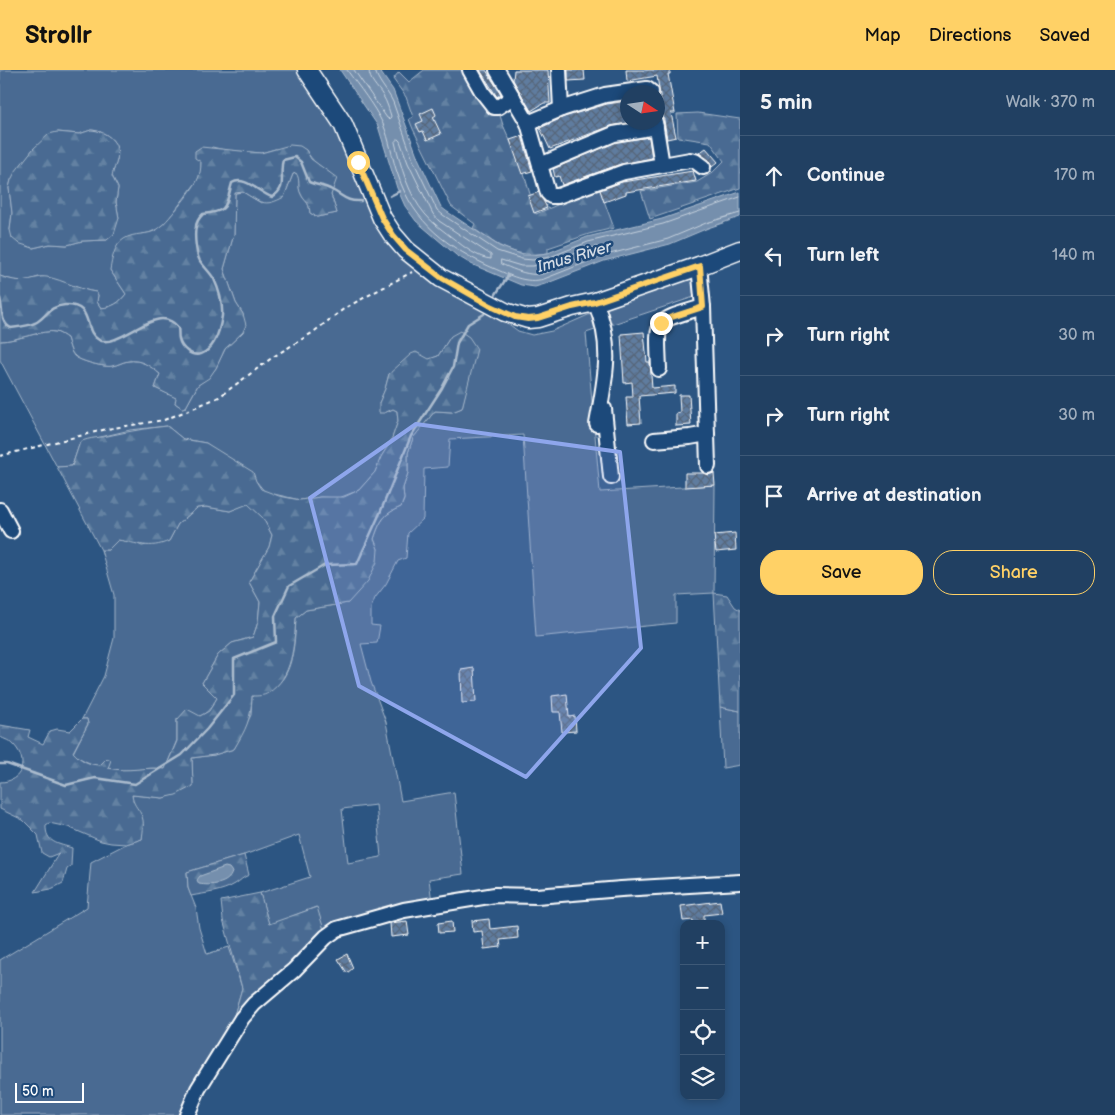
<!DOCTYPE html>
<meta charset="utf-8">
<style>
:root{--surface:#214062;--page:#2d4b6b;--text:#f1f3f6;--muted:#a2afbe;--line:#3e5977;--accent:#ffd166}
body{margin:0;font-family:"Balsamiq Sans",sans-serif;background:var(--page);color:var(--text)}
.controls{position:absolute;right:15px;bottom:15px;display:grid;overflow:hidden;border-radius:10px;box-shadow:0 2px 8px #0003}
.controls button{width:45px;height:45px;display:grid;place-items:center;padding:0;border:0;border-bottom:1px solid var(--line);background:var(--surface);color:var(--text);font:25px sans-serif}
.compass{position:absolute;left:620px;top:15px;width:45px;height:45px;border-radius:50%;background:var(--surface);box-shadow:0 2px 8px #0003;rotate:102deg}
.scale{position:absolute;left:15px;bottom:12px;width:69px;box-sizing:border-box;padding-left:5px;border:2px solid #fff;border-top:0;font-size:14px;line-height:18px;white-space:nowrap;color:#fff;-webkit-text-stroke:4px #1f4a7a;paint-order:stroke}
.stop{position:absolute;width:15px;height:15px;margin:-11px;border:4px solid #ffd166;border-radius:50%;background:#fff}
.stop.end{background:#ffd166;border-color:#fff;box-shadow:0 1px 5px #0008}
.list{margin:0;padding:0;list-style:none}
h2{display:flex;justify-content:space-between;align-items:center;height:65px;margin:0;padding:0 20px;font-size:21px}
h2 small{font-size:16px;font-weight:400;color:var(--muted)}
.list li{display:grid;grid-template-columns:32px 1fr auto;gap:15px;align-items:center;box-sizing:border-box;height:80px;padding:0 20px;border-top:1px solid var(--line)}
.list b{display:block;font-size:19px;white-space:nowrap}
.list em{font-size:16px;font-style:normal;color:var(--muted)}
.actions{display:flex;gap:10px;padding:15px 20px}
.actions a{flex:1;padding:11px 0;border:1px solid var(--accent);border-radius:20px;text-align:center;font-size:18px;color:var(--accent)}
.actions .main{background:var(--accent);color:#111}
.icon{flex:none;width:28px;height:28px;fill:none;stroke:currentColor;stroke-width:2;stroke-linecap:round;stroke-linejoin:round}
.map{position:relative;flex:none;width:740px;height:1045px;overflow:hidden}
header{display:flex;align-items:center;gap:30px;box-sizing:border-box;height:70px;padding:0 25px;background:var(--accent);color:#111}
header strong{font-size:24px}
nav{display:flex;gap:28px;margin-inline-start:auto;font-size:18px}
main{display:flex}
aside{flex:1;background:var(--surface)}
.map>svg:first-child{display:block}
.green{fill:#486b92;stroke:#a4b5c8;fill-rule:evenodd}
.forest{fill:url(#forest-firs);stroke:#a4b5c8}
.water{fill:#748fad;stroke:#acbcce}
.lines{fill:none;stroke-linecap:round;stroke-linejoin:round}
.shore{stroke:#c7d2de;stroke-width:1}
.stream{stroke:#acbcce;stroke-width:2.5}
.building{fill:url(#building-cross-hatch);stroke:#fff}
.minor-casing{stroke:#fff;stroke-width:18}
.major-casing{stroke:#fff;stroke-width:21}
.path{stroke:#fff;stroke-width:2;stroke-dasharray:4 4;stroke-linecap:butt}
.minor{stroke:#1f4a7a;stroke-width:14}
.major{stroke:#1f4a7a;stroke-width:18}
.route{stroke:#ffd166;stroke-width:6}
.marked{fill:#8ea6ec;fill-opacity:0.2;stroke:#8ea6ec;stroke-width:4;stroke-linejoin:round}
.labels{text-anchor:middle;stroke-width:5;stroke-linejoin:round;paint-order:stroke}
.water-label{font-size:16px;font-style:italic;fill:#d5dde6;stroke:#1f4a7a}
</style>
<header>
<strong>Strollr</strong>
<nav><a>Map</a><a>Directions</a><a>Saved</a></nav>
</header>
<main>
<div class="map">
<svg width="740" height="1045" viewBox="0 0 740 1045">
<defs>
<pattern id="forest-firs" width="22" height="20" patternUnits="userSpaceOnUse" patternTransform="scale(1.25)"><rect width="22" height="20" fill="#486b92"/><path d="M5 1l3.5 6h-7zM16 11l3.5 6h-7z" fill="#6381a2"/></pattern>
<pattern id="building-cross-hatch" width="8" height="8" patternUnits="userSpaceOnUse" patternTransform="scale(1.25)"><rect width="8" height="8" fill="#5e7c9f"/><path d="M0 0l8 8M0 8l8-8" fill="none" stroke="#56667a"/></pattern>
</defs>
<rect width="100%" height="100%" fill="#2c5582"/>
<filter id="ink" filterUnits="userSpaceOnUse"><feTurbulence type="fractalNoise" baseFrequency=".02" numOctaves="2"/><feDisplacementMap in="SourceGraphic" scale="10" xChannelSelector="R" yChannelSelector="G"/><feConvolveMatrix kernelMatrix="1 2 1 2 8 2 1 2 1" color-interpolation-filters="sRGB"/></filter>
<g filter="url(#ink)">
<g class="green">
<path d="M 0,0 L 298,0 L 328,41 L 385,162 L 518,261 L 532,265 L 552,261 L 604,238 L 708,200 L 709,222 L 586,263 L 600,422 L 715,415 L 714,523 L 676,525 L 676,553 L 536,567 L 523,365 L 450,369 L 448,397 L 424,399 L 423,449 L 408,463 L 406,488 L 398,491 L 386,514 L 375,528 L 371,538 L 371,555 L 380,556 L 377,573 L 361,574 L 371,612 L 386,652 L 401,731 L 454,722 L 463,804 L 429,809 L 432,833 L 325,863 L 316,837 L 269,855 L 260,823 L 310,807 L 299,765 L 244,785 L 187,802 L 188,818 L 196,838 L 199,858 L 207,884 L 229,877 L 242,918 L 231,956 L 178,1045 L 0,1045 L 0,890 L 87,837 L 91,792 L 126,774 L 142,769 L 141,745 L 133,734 L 132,725 L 163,728 L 193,716 L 192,688 L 214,685 L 234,679 L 251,645 L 252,626 C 260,623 271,620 277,615 C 294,602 295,567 296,548 L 306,540 L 348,533 L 378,479 L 374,469 C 380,452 383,444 401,437 L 404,430 L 403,418 L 408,403 L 408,383 L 413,368 L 435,341 L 452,342 L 462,338 L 466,320 L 451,266 L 438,286 L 389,304 L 385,319 L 379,333 L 384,343 L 393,339 L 397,341 L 398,351 L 391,371 L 381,387 L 375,402 L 359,420 L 339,428 L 320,427 L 300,430 L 265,422 L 256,411 L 206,373 L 183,369 L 167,356 L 130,360 L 80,372 L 72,396 L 57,397 L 0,290 L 0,271 C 16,271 44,259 56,262 C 60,263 64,266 67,268 C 69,273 70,282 74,286 C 79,291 106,298 112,296 C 118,295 122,292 128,291 C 141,289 150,296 160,304 L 155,318 L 177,328 L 175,333 L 182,338 L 186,337 L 198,315 L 209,307 L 216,298 L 225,279 L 243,262 L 243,244 L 236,233 L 224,199 L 234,164 L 235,123 L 243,122 L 261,133 L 284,127 L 293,104 L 297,103 C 301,110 297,117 301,124 C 305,133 309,130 310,143 L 317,147 L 337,143 L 331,125 L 330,103 C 319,96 312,91 306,80 L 275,79 L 261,83 L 225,80 L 212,77 L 201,92 L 201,100 L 198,110 L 167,151 L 157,159 L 149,163 L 141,164 L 110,200 L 126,224 C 119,233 113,237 101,238 L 97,232 L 98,225 L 96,222 C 78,220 61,209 43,207 C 37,206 33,210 27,210 C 19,212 8,209 0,206 ZM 91,60 C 107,61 121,73 117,90 C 116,95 113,100 112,106 L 118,118 L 116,132 L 119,148 L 107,170 L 82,171 L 67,175 L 50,174 L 33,178 L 10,160 L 12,143 L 9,118 L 11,110 L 33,79 L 58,62 L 79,64 ZM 376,735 L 381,787 L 348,793 L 342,739 Z"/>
<path d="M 248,433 L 263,448 L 272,465 L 269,477 L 249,512 L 260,532 L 258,552 L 253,567 L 232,573 L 218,585 L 202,613 L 217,628 C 205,649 199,647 177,649 L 177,670 L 165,699 C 152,697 146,699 133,700 C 114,701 87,696 73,683 L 88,654 L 87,649 L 82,649 L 104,606 L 114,568 L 114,525 L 101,480 L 108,480 L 118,470 L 133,472 L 142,476 L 169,471 L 178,454 L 197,438 L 206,437 L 230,441 Z"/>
<path d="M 720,637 L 740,641 L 740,695 L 723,698 Z"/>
</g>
<g class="forest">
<path d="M 424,0 L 466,0 L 498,39 L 503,55 L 512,75 L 515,74 L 536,144 L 599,117 L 614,158 L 589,164 L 548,178 L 548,183 C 513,188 500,177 473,158 L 475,154 L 451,136 L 413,59 L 409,49 L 413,47 L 406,27 L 393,9 L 399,2 L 409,12 Z"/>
<path d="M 698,43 L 740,49 L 740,118 L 650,149 L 641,121 L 697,112 L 712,103 L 724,91 L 710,72 L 678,67 L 677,44 Z"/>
<path d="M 91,60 C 107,61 121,73 117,90 C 116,95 113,100 112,106 L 118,118 L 116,132 L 119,148 L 114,164 L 107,170 L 82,171 L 67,175 L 50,174 L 33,178 L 18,173 L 12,168 L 10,160 L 12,143 L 9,118 L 11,110 L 15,102 L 33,79 L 49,64 L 57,62 L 79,64 Z"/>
<path d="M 290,75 L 300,76 L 306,80 L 311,89 L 337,108 L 331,125 L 337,143 L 317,147 L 310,143 C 309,130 305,133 301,124 C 297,117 301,110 296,103 L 293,104 L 284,127 C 264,138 260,132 243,122 L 235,123 L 234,164 L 224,199 L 236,233 L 243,244 L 246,255 L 243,262 L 225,279 L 216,298 L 209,308 L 198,315 L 186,337 L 182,338 L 175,333 L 176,328 L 155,318 L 160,304 C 150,296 141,289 128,291 C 122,292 118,295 112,296 C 106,298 79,291 75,286 C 70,282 69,273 67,268 C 64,266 60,263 56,262 C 44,259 16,271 0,271 L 0,206 C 8,209 19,212 27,210 C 34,209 39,206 47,207 C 64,210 79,220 96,222 L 98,225 L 97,232 L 101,238 C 113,237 119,233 126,224 L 110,200 C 112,189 114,175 124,169 C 134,162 148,166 158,159 C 166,153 192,121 197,111 C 200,105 201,99 201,92 L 195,88 L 195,81 L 201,77 L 261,83 Z"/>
<path d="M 460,261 L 469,267 L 477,279 L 462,338 L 452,342 L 435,341 L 413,368 L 408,383 L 408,403 L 403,418 L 404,429 L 401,437 C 383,444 380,451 374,469 L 378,479 L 377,492 L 368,511 L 348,533 L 306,540 L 296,548 C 294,574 293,608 268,623 C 264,626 257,626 252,626 C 251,650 246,659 234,679 L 214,685 L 192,688 L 193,716 L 176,725 L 163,728 L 132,725 C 133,734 137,737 141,744 C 145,752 143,761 142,769 L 126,774 L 111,773 L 101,771 L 68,757 L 49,753 L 46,755 C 45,773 59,774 72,778 L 71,796 L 67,799 L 63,813 L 51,819 L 35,822 L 59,783 L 49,787 L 42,783 L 38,765 L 23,750 L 0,739 L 0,712 C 22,712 29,691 14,675 C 11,671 4,669 0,667 L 0,655 L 30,660 L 28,667 L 43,674 L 50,661 L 57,659 L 70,661 L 82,649 L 87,649 L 88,654 L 73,682 C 80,690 89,695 100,695 L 107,688 L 111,690 L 108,698 C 128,703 146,696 165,699 L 177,671 L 177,650 L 187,639 L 200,646 L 209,641 L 217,628 L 202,613 L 218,585 L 232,573 L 253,567 L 258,552 L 260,532 L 249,512 L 269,477 L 272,465 L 263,448 L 248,434 L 230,441 L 206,437 L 197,438 L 178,454 L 169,471 C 149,480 138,473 118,470 L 108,480 L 101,480 L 57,397 L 72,396 L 80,372 C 90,367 101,368 112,365 C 131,361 148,358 167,356 L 183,369 L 206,373 L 253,402 L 256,411 L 261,419 L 279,426 L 300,430 L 320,427 L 344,427 L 359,420 L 375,402 L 381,387 L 391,371 L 398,351 L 397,341 L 393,339 L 384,343 L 379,343 L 379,333 L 385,319 L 389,304 L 411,284 L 416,282 L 429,289 L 438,286 L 451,266 Z"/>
<path d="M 714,523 L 727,525 L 735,537 L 740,540 L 740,641 L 720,637 Z"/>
<path d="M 244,785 L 249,805 C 243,807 240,811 235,814 C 222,822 206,823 191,826 L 188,818 L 187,802 Z"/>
<path d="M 260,823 L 269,854 L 317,837 L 325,863 L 231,956 L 242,918 L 223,850 L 221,831 Z"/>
</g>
<g class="water">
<path d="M 340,0 L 379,0 L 393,20 L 418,88 L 441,137 L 446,141 L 499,176 L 523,185 L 532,185 L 548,183 L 587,167 L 662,149 L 740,122 L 740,147 L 708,158 L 670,174 L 604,191 L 545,214 L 535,217 L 521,215 L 471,194 L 456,185 L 416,151 L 405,136 L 397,118 L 378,56 Z"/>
<path d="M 225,797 L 229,798 L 232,802 C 229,815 210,816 199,814 L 197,810 L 200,806 Z"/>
</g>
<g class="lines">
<g class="shore">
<path d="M 347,0 C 359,17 374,35 383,54 C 390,70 392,89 398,105 C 413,153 450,179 493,198 C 510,205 525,214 544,209 L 602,186 L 668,169 L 706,153 L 740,143"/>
<path d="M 354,0 L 387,48 L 390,49 L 391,46 C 389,40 387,32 383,26 C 378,17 369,11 369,0"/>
<path d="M 375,0 C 377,11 388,21 393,32 L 413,90 L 437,140 L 443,145 L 497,181 L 522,189 L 533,190 L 550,187 L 588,172 L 663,154 L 740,127"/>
<path d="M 398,69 L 400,71 L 408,93 L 433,144 L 439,151 L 491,185 L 491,189 C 478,188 464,177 454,169 C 444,161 433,154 425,144 C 408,124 401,97 395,72 Z"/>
<path d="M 597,177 L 598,179 L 596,182 L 566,193 L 563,192 L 564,189 L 574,184 Z"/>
<path d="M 501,190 L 521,196 L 532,196 L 557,192 L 560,194 C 541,212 522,203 501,194 Z"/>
</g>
<g class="stream">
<path d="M 390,126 L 400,121"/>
<path d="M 496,224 L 508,206"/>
<path d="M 0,228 C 3,239 0,253 11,258 C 18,257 30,256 37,252 C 47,246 49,236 65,235 C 95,234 82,261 99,270 C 114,278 144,249 162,249 C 168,249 175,252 178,258 C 179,261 178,266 179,269 C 181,278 191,287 201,284 C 215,279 220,259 222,246 C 223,234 219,220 214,209 C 210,202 204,197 200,191 C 196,184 194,165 196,157 C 196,152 199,148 203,144 C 229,141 225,137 232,113 C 245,105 259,123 272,127 C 289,117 278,105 283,90 L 295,87 L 301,92 L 309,112 C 316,115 325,116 332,120 C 344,126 346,132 361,131"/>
<path d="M 0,694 L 7,694 L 66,715 L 95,708 L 135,714 L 182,685 L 207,659 L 234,625 L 234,589 L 276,572 L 275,546 L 289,516 L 325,495 L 357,494 L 380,443 L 411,366 L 442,318 L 453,297 L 457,273 L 468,254 L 484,244"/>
</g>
</g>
<g class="building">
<path d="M 480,0 L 486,0 L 501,24 L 497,27 Z"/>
<path d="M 514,0 L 548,0 L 550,33 L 544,33 L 531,41 L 513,10 Z"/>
<path d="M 568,0 L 584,0 L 585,10 L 568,11 Z"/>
<path d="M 626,0 L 670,0 L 670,4 L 668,4 L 675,43 L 671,43 L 676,67 L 667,69 L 657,6 L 627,11 Z"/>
<path d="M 628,31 L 628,53 L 611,56 L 550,79 L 540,58 L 564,47 L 607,34 Z"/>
<path d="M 433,38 L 436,45 L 433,47 L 441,64 L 427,70 L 423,61 L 420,62 L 416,54 L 423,51 L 420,44 Z"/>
<path d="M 522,66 L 532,101 L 522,104 L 510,70 Z"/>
<path d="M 649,67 L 652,88 L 621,94 L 562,115 L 559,106 L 555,107 L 553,99 L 616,72 Z"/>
<path d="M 706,78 L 718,92 L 712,97 L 709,90 L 699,83 Z"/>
<path d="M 693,101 L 696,111 L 626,122 L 626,124 L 604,132 L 600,120 L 622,112 Z"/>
<path d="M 539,122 L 547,138 L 534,143 L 528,126 Z"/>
<path d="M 644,262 L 647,292 L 650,292 L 652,318 L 675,316 L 675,323 L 639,326 L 641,353 L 628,354 L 626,327 L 633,327 L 632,312 L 624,313 L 621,264 Z"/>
<path d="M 679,325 L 689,325 L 691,355 L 676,356 L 676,343 L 680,342 Z"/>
<path d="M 685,403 L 703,403 L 708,405 L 714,403 L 715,415 L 685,417 Z"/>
<path d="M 735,463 L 736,480 L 716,482 L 714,465 Z"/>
<path d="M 474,598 L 476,632 L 462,633 L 461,600 Z"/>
<path d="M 567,624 L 569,647 L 575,646 L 576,661 L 562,662 L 560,642 L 553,642 L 552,626 Z"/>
<path d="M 720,831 L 722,843 L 704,845 L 704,852 L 693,853 L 693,850 L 683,851 L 681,836 Z"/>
<path d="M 489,849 L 490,859 L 517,856 L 518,868 L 500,870 L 501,877 L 484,879 L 482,861 L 473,862 L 472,851 Z"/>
<path d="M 407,851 L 409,865 L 391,867 L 390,853 Z"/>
<path d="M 452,851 L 453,862 L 439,863 L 438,853 Z"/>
<path d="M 347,884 L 353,898 L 347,903 L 338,889 Z"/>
</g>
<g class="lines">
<g class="minor-casing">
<g id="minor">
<path d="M 470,0 L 483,23 L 494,37 L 498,37 L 513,27"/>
<path d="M 497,0 L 528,53 L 548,123 L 551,126 L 558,126 L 624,102 L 690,90 L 695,91 L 703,97"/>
<path d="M 559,0 L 561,39"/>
<path d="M 655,52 L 662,95"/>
<path d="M 528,53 L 561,39 L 605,25 L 647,19 L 651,22"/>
<path d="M 540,95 L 614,64 L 656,57"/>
<path d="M 699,196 L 703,237 L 708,396"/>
<path d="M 595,232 C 614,275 605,309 597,354"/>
<path d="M 659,299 C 657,247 653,252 703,237"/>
<path d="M 604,339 L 611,407"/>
<path d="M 654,370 L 690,367 L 707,364"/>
<path d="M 0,440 L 11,461"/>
<path d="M 187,1045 L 198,1019 L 242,948 L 254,934 L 294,900 L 326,867 L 337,859 L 404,840 L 495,825 L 537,826 L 621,819 L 740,812"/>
</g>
</g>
<g class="major-casing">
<path id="major" d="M 307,0 L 343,54 L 382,148 L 393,165 L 406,180 L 441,208 L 505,242 L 528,249 L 538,248 L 572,237 L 595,232 L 699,196 L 740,180"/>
</g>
<path class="path" d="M 0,386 L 107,359 L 164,350 L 191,339 L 219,327 L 273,287 L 312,263 L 345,238 L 412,202"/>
<use href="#minor" class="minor"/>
<use href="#major" class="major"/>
</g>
</g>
<g class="lines" filter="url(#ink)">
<path class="route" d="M 358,92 L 382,148 L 393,165 L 406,180 L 442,208 L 491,236 L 515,247 L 528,249 L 538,248 L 572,237 L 595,232 L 700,196 L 703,237 L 669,248 L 661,253"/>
</g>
<path class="marked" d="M 416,354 L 620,382 L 641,578 L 526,707 L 359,616 L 310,428 Z"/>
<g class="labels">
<g class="water-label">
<text transform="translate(574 186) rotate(-16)" y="6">Imus River</text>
</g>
</g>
</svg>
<div class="controls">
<button>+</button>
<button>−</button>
<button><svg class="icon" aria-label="locate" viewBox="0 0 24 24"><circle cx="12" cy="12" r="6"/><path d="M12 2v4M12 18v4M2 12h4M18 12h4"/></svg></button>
<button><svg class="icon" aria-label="layers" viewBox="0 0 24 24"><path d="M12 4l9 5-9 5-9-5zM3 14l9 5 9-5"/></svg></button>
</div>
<svg class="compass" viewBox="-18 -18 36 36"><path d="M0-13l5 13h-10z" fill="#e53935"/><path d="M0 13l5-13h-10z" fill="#a2afbe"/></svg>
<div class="scale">50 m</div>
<div class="stop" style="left:358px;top:92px"></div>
<div class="stop end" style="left:661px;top:253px"></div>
</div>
<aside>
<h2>5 min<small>Walk · 370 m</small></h2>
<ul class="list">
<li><svg class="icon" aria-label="ahead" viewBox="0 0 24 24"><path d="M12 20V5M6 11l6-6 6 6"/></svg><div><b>Continue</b></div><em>170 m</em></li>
<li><svg class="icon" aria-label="left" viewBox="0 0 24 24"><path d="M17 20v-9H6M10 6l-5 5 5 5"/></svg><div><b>Turn left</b></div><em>140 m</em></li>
<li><svg class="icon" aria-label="right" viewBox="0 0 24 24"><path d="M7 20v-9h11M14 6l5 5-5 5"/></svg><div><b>Turn right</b></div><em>30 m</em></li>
<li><svg class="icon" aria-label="right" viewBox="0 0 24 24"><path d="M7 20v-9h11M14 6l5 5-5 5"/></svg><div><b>Turn right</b></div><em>30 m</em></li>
<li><svg class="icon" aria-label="arrive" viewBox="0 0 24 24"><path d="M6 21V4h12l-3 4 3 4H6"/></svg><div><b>Arrive at destination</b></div></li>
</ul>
<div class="actions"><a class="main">Save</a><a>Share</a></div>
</aside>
</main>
